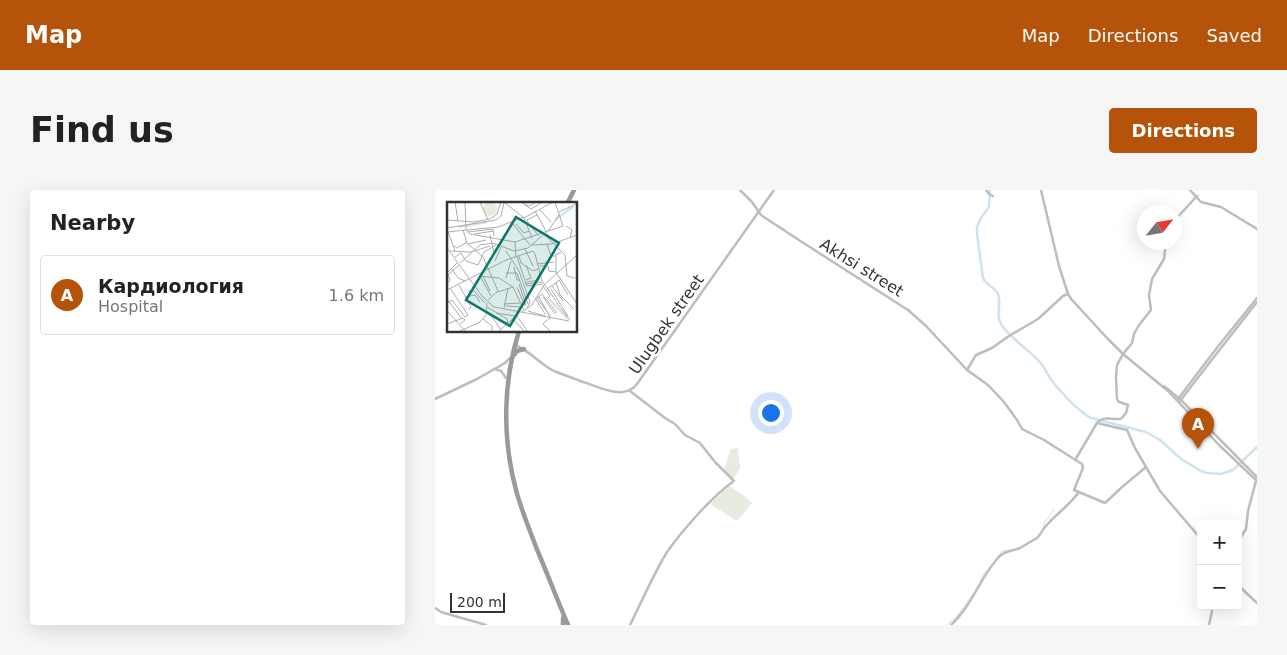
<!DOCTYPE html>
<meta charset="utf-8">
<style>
:root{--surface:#fff;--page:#f6f6f6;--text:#222;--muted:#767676;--line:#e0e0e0;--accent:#b45309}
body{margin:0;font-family:"DejaVu Sans",sans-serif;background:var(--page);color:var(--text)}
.controls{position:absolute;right:15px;bottom:15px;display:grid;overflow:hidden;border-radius:5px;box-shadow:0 5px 20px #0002}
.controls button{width:45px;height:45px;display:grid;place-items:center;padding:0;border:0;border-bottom:1px solid var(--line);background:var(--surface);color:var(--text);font:25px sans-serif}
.compass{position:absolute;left:702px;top:15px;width:45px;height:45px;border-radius:50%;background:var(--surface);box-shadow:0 5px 20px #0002;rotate:59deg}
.scale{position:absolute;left:15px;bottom:12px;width:55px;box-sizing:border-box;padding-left:5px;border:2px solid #333;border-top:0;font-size:14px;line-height:18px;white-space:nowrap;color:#333;-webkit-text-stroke:4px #fff;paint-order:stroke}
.you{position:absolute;left:335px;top:222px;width:18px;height:18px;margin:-12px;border:4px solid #fff;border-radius:50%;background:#1a73e8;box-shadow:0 0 0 8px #1a73e833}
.badge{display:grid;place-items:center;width:32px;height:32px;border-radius:50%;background:var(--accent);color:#fff;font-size:16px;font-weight:700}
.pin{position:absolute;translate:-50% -41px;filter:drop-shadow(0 1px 2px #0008)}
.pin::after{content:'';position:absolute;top:26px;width:18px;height:15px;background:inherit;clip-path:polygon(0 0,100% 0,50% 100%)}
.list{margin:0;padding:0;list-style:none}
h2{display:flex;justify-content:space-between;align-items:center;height:65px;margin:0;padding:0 20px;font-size:21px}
h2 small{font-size:16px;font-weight:400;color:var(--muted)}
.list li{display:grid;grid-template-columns:32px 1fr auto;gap:15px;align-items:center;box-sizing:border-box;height:80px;margin:0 10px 10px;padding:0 10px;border:1px solid var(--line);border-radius:5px}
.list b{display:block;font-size:19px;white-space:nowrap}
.list p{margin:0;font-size:16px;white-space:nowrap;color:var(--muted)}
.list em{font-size:16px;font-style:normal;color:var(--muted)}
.map{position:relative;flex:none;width:822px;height:435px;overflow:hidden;border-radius:5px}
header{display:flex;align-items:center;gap:30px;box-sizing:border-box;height:70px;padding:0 25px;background:var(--accent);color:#fff}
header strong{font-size:24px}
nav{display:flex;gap:28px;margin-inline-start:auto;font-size:18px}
.intro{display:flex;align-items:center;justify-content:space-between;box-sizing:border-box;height:120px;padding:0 30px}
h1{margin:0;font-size:35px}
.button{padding:12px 22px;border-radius:5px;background:var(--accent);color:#fff;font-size:18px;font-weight:700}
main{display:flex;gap:30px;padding:0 30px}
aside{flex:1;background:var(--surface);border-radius:5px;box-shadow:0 5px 20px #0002}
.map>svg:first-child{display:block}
.green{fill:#e6ecdf}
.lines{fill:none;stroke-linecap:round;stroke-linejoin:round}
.stream{stroke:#cfe2ee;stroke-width:1}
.canal{stroke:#cfe2ee;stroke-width:2.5}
.secondary{stroke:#bdbdbd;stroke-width:2.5}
.highway{stroke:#9a9a9a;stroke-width:4.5}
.labels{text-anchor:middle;stroke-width:5;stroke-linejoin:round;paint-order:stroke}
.street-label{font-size:16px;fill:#333;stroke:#fff}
.inset-river{fill:none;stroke:#cfe2ee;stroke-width:2.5}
.inset-road{fill:none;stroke:#adadad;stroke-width:1}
.view{fill:#0f766e;fill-opacity:0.15;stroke:#0f766e;stroke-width:2.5}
.inset-edge{fill:none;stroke:#333;stroke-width:2.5}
</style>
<header>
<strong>Map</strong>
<nav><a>Map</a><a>Directions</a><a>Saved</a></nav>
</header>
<div class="intro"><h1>Find us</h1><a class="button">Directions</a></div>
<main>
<aside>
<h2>Nearby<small></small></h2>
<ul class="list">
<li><span class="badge">A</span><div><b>Кардиология</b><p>Hospital</p></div><em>1.6 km</em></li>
</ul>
</aside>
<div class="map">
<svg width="822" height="435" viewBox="0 0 822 435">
<rect width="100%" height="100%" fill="#fff"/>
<g class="green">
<path d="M 303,258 L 305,278 L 298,290 L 289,280 L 296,259 Z"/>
<path d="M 294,296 L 308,305 L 317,313 L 302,331 L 275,314 Z"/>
</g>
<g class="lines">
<g class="stream">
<path d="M 609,336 L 610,331 L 619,320"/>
<path d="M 564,366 L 566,362 L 572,360"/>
<path d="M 545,392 L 549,383 L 554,379"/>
<path d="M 512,435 L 522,426 L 538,404"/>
</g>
<path class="canal" d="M 555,0 L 554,17 L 546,28 L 542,37 L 542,44 L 548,88 C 551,95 560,97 563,104 C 567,114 560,124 566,134 C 574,147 591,158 602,169 C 609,175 612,184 617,191 C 627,203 643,221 656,228 L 711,242 L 725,250 L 746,269 L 766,281 L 772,283 L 786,284 L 798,280 L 822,257"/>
<g class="secondary">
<path d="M 305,0 L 317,12 L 326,25 L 367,52 L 473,120 L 491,136 L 532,180 L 553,195 L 569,212 L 582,230 L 587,239 L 609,250 L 647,274 L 648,278 L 639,300 L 670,313 L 686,298 L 711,277"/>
<path d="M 551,0 L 554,4 L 558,6"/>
<path d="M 606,0 L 624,76 L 633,104 L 637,110 L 673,149 L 688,164 L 733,201 L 785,256 L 822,291"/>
<path d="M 755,0 L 766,12 L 786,17 L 822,39"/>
<path d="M 739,31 L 762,6"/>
<path d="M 80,155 C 95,161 105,174 119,181 C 128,185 139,188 148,192 C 165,197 189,211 202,194 L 339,0"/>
<path d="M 60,179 L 66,181 L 71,188"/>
<path d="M 532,180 L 541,165 L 557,158 L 574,146 L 603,129 L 628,106 L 633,104"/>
<path d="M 729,196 L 746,210 L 822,287 L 813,321 L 811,339 L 803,352"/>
<path d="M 0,209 L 42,189 L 70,173 L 75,168"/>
<path d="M 743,209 L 781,159 L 822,108"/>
<path d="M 745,211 L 775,172 L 822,112"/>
<path d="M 662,233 L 692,240 L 700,258 L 725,301 L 766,349"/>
<path d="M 640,270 L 662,233 C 670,225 675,230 686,229 L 691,223 L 693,215 L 684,212 L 682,209 L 681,188 L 682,175 L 688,164 L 697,153 L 699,144 L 704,135 L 716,120 L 714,105 L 717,89 L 729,69 L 731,52"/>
<path d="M 803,395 L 822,413"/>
<path d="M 0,418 L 6,422 L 51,435"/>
<path d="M 195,435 C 207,411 218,385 232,362 C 247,341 277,306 299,291 L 280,272 L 265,253 L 250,245 L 240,234 L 230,228 L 195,201"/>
<path d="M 516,435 C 536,417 544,390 562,369 C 568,361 577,361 585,358 C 587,357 600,349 602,348 C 606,345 607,339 611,336 C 621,324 634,316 643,303"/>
<path d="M 774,435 L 778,416"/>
</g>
<g class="highway">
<path d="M 132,14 L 139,0"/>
<path d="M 84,141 C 68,192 67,248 81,300 C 86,319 94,338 101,357 C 112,383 122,409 133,435"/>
<path d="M 79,165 L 82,161 L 89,159"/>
<path d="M 128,428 L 128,435"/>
</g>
</g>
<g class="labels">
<g class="street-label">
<text transform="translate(427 77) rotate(32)" y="6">Akhsi street</text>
<text transform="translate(231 134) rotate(-55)" y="6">Ulugbek street</text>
</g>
</g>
<g transform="translate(12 12)">
<rect width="130" height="130" fill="#fff"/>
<path d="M36 7a7 7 0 1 1 14 0a7 7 0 1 1-14 0Z" fill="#e6ecdf"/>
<path class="inset-river" d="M 108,18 L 127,4M 11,25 L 40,20M 102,97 L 121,117"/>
<path class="inset-road" d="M 8,0 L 11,19M 18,0 L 19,28 L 23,32 L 68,40 L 116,24 L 108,0M 33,0 L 41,18M 57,0 L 77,16 L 85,36M 73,0 L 82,4 L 89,0M 77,2 L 84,7 L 95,0M 92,7 L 104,20M 88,9 L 100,31M 112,10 L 129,2M 77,16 L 106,0M 0,18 L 27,20 L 43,17 L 50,12 L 54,0M 66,22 L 83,43M 69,22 L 77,31 L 82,29M 82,22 L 92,34M 82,23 L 80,18 L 90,13M 119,24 L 125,28 L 123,36M 0,26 L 49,18 L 54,14 L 57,1M 16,28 L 20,41 L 36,55 L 51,89 L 41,98M 20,28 L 51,25 L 77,15M 101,29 L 112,13M 0,30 L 19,28M 1,30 L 8,49M 21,30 L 46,27 L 47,34M 27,32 L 47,29M 97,32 L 118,53 L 120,74 L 128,76M 43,33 L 47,51M 68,40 L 69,55M 21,42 L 39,38M 100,42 L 104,54 L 109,54M 85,43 L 105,42 L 130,33M 7,44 L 10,46 L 20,40M 0,46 L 35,94 L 47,105 L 122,119M 78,47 L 86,64M 3,49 L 24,50M 59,49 L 72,69 L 83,100 L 80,106M 24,50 L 43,44M 114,51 L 109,52 L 109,70 L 130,102M 88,52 L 95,79 L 109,99M 72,54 L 74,61 L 86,69 L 91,67M 8,55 L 14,51 L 19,59 L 31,63 L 37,50 L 49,43M 70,55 L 80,84 L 96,82M 48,59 L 54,45M 13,61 L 33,43 L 46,41 L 67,49 L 81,46 L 96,33M 90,62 L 107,60M 93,64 L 101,64 L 102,69 L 109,70M 67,65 L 70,78 L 73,78M 5,67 L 11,76 L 18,79M 0,71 L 11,60M 59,71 L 70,71 L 81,102M 32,74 L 52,76 L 66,85M 33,74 L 44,94M 36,74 L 43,89M 59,76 L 64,59M 79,78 L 84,76 L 79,63M 112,78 L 121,93M 80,80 L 92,78 L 93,71M 109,80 L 113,93 L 127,107M 0,82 L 3,78 L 1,73 L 12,63M 72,82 L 79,103M 78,82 L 95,80M 12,83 L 24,105 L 21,107M 96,84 L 103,94 L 100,97M 105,84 L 116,99M 66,85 L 77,108M 70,85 L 78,104M 100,87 L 114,77M 104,87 L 121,114M 0,88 L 59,58 L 86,49 L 88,52M 21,89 L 27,89 L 38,101M 51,90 L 66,85M 95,92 L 90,96 L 103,114M 95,92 L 110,111M 18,95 L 28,93 L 33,100M 92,95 L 103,115M 96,95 L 108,112M 88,96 L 98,112M 0,97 L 15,117M 109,100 L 123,118M 0,101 L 5,98 L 18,115 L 21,113 L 3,86M 57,102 L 73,101M 59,104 L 75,105M 40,105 L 60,117 L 61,123M 57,106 L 61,86M 0,109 L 19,130M 81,109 L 98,114M 75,110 L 85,103 L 97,83 L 130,53M 49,111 L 68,114M 43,112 L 54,128M 70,114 L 81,130M 103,116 L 96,122 L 104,130M 36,117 L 45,124 L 45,130M 67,118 L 78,130M 0,122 L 16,116 L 18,118 L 13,122M 11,130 L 33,120 L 39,113 L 40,101M 51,130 L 72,111"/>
<path class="view" d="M 69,15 L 112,41 L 63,124 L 19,98 Z"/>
<rect width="130" height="130" class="inset-edge"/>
</g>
</svg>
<div class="controls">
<button>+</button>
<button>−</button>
</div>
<svg class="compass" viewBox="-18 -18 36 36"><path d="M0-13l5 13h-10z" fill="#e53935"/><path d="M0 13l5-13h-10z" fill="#767676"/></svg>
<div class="scale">200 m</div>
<div class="you"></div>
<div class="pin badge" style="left:763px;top:259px">A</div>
</div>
</main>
